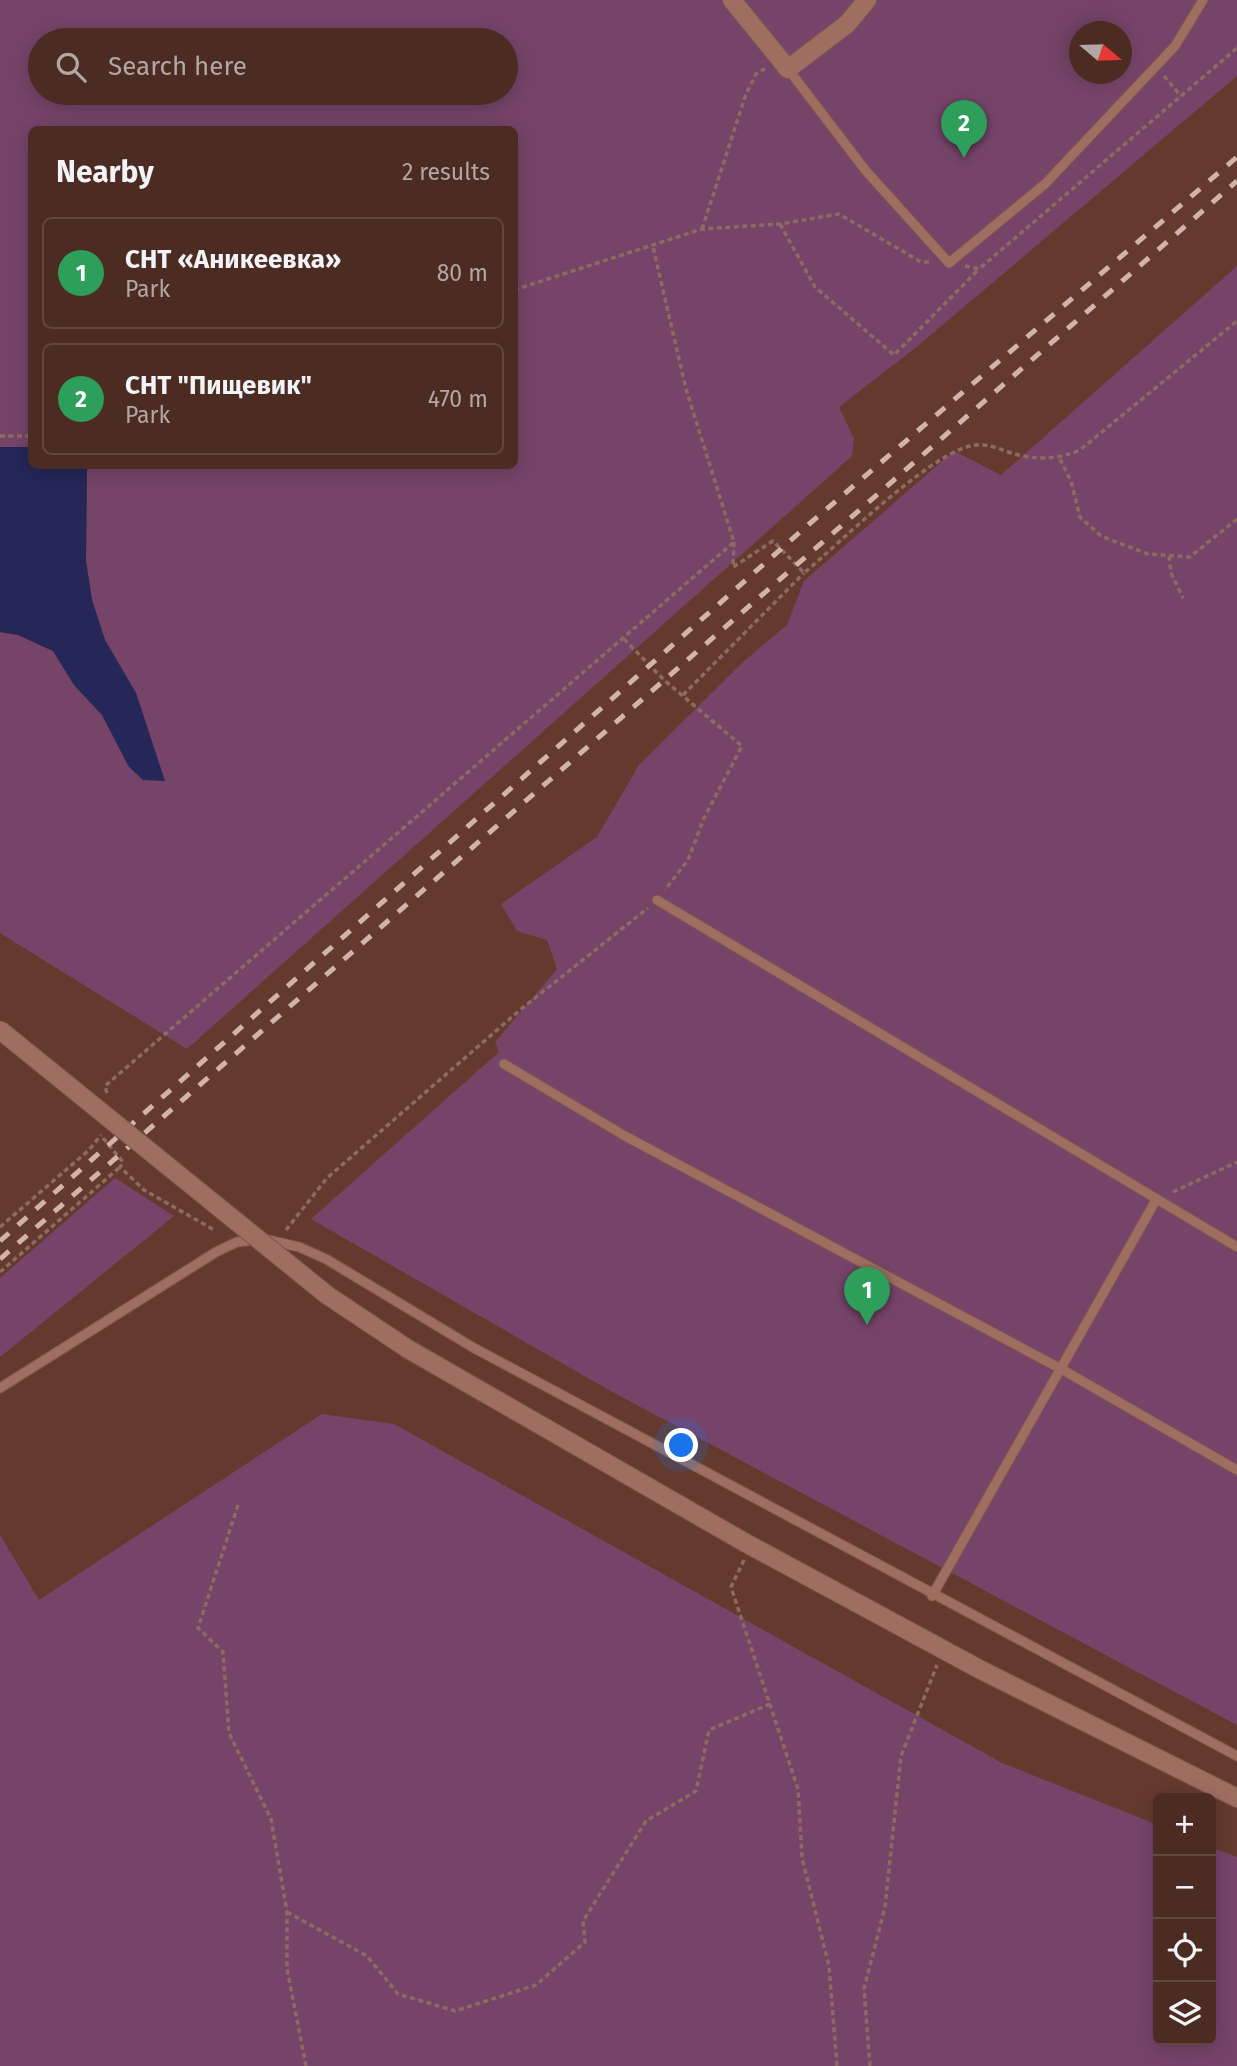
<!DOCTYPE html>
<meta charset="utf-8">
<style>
:root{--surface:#4c2c22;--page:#53342a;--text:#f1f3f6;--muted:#b2a7a5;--line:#634840;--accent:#8c9099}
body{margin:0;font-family:"Fira Sans",sans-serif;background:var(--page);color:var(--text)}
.controls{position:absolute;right:21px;bottom:21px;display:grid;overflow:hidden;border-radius:10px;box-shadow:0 4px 18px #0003}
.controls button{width:63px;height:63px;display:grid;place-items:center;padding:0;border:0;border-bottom:2px solid var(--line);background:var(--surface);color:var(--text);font:35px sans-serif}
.compass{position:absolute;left:1069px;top:21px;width:63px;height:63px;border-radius:50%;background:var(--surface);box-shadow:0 4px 18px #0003;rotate:109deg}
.you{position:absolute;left:682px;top:1446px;width:24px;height:24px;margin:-18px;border:5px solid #fff;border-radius:50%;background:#1a73e8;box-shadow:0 0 0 10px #1a73e833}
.badge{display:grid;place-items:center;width:46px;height:46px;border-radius:50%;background:var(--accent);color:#fff;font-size:23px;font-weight:700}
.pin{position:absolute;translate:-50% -58px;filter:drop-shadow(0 2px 4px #0008)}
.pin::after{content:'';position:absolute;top:37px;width:24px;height:21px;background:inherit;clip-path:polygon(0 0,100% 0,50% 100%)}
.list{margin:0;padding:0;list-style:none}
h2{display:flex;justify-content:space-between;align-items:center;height:91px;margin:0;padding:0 28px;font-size:30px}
h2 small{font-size:23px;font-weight:400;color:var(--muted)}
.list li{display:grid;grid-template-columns:46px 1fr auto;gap:21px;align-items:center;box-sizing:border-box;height:112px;margin:0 14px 14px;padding:0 14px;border:2px solid var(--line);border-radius:10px}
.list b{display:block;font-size:26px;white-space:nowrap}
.list p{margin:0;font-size:23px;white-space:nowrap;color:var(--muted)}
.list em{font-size:23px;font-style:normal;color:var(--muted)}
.icon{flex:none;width:38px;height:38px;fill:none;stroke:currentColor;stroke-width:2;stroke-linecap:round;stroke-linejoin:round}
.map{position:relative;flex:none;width:1237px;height:2066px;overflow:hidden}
.search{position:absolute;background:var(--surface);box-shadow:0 4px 18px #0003;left:28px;top:28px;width:490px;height:77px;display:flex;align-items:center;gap:18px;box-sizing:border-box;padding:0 24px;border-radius:38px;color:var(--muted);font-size:26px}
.panel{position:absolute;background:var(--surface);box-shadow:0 4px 18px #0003;left:28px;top:126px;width:490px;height:343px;border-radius:10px}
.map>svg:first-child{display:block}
.green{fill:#764469;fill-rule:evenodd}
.water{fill:#242758}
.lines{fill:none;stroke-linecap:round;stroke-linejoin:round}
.lane-casing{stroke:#7c574d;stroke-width:11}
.street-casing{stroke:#7c574d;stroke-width:20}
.secondary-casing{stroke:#7c574d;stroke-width:20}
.path{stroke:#906a60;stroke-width:3.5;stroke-dasharray:5 3.5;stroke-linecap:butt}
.lane{stroke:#9e6e60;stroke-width:9}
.street{stroke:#9e6e60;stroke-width:18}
.secondary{stroke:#9e6e60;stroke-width:18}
.rail{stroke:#d1b3aa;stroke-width:5;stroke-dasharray:12 12;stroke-linecap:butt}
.secondary-bridge-casing{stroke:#7c574d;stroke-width:20;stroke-linecap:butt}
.secondary-bridge{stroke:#9e6e60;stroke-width:18}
</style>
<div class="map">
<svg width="1237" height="2066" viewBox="0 0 1237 2066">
<rect width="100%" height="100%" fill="#653a2e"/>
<g class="green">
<path d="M 0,0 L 1237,0 L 1237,76 L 919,345 L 839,407 L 854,439 L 852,456 L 187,1049 L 0,933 L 0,632 L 18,635 L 53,651 L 74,685 L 102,715 L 129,767 L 164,781 L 136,693 L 105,640 L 92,600 L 86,561 L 87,466 L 514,466 L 514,130 L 32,130 L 31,447 L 0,447 ZM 1080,32 L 1122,32 L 1122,74 L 1080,74 ZM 40,40 L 506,40 L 506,93 L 40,93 Z"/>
<path d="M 1237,266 L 1237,1725 L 607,1389 L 311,1219 L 499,1052 L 495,1042 L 557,969 L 547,940 L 517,931 L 501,904 L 597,837 L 639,765 L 743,662 L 787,625 L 804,581 L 954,451 L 1001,475 Z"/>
<path d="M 115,1178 L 174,1216 L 0,1357 L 0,1278 Z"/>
<path d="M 322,1414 L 394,1424 L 1002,1763 L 1158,1825 L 1158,2040 L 1211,2040 L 1211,1847 L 1237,1857 L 1237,2066 L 0,2066 L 0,1535 L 39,1600 Z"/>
</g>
<path class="water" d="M 0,447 L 31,447 L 32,466 L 87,466 L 86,561 L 92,600 L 105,640 L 136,693 L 165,781 L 143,780 L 129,767 L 102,715 L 74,685 L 53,651 L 18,635 L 0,632 Z"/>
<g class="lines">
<g class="lane-casing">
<g id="lane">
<path d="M 788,69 L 866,171 L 949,263 L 1045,184 L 1175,46 L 1203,0"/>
<path d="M 657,900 L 1237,1247"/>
<path d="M 504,1064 L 625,1136 L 1063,1370 L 1237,1470"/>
<path d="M 0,1388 L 216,1252 L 237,1242 L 264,1239 L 299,1247 L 326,1259 L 474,1348 L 1237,1756"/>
<path d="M 932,1596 L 1156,1200"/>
</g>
</g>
<g class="street-casing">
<path id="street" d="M 732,0 L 788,69 L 847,24 L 867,0"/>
</g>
<g class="secondary-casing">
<path id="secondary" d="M 744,1542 L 981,1670 L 1237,1798"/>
</g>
<g class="path">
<path d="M 1164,76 L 1181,96"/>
<path d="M 780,224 L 815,287 L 894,355 L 979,269"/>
<path d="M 702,229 L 746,94 L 756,74 L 766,68"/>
<path d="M 965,266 L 979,269 L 1237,48"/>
<path d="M 514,290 L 702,229 L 780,224 L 839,214 L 921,262 L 929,262"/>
<path d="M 0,436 L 32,436"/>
<path d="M 1060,459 L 1071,481 L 1080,517 L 1101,536 L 1148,554 L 1190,557 L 1237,519"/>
<path d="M 734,542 L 733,567 L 773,541 L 804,573 C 843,540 925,458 970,446 C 989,441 1005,453 1023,456 C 1044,460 1061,458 1080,450 L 1237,321"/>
<path d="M 1169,556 L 1171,573 L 1183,598"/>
<path d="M 624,639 L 664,680 L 742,746 L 704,818 L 688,860 L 665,890"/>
<path d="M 683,695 L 804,573"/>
<path d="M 107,1093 L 105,1086 L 734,542 L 686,389 L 653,247"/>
<path d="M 103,1138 L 123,1162 L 120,1167 L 144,1190 L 216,1231"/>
<path d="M 1173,1192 L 1237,1162"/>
<path d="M 0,1227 L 89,1150 L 101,1135"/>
<path d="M 286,1230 L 327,1178 L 520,1010 L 648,908"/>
<path d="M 0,1272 L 120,1167"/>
<path d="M 238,1505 L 198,1628 L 223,1652 L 229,1733 L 271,1819 L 287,1912 L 287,1969 L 306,2066"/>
<path d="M 744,1560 L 731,1587 L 798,1789 L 802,1858 L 829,1966 L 837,2066"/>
<path d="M 287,1912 L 367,1956 L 398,1994 L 455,2011 L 536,1985 L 585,1942 L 583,1921 L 646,1821 L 696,1791 L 709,1730 L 770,1704"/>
<path d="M 870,2066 L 864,1989 L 885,1907 L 901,1756 L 937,1665"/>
</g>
<use href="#lane" class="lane"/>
<use href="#street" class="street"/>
<use href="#secondary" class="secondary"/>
<g class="rail">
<path d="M 0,1241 L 808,525 L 1237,157"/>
<path d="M 0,1259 L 1237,181"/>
</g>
<g class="secondary-bridge-casing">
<path id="secondary-bridge" d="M 0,1030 L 327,1295 L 408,1349 L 744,1542"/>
</g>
<use href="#secondary-bridge" class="secondary-bridge"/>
</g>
</svg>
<div class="controls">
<button>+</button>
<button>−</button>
<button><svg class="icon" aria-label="locate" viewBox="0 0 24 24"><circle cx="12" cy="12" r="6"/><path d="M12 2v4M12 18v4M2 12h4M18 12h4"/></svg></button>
<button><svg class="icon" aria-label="layers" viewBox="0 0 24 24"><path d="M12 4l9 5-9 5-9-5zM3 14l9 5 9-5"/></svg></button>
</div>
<svg class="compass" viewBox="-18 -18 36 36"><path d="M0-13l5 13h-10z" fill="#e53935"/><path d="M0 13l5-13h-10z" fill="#b2a7a5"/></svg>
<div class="you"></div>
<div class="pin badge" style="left:867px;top:1325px;background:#2e9e5b">1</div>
<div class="pin badge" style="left:964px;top:158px;background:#2e9e5b">2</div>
<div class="search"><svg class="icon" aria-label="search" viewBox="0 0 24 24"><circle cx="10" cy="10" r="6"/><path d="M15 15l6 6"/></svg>Search here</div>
<section class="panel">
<h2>Nearby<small>2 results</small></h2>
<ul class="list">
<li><span class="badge" style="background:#2e9e5b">1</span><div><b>СНТ «Аникеевка»</b><p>Park</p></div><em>80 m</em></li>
<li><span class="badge" style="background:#2e9e5b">2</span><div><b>СНТ &quot;Пищевик&quot;</b><p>Park</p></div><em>470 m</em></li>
</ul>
</section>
</div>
